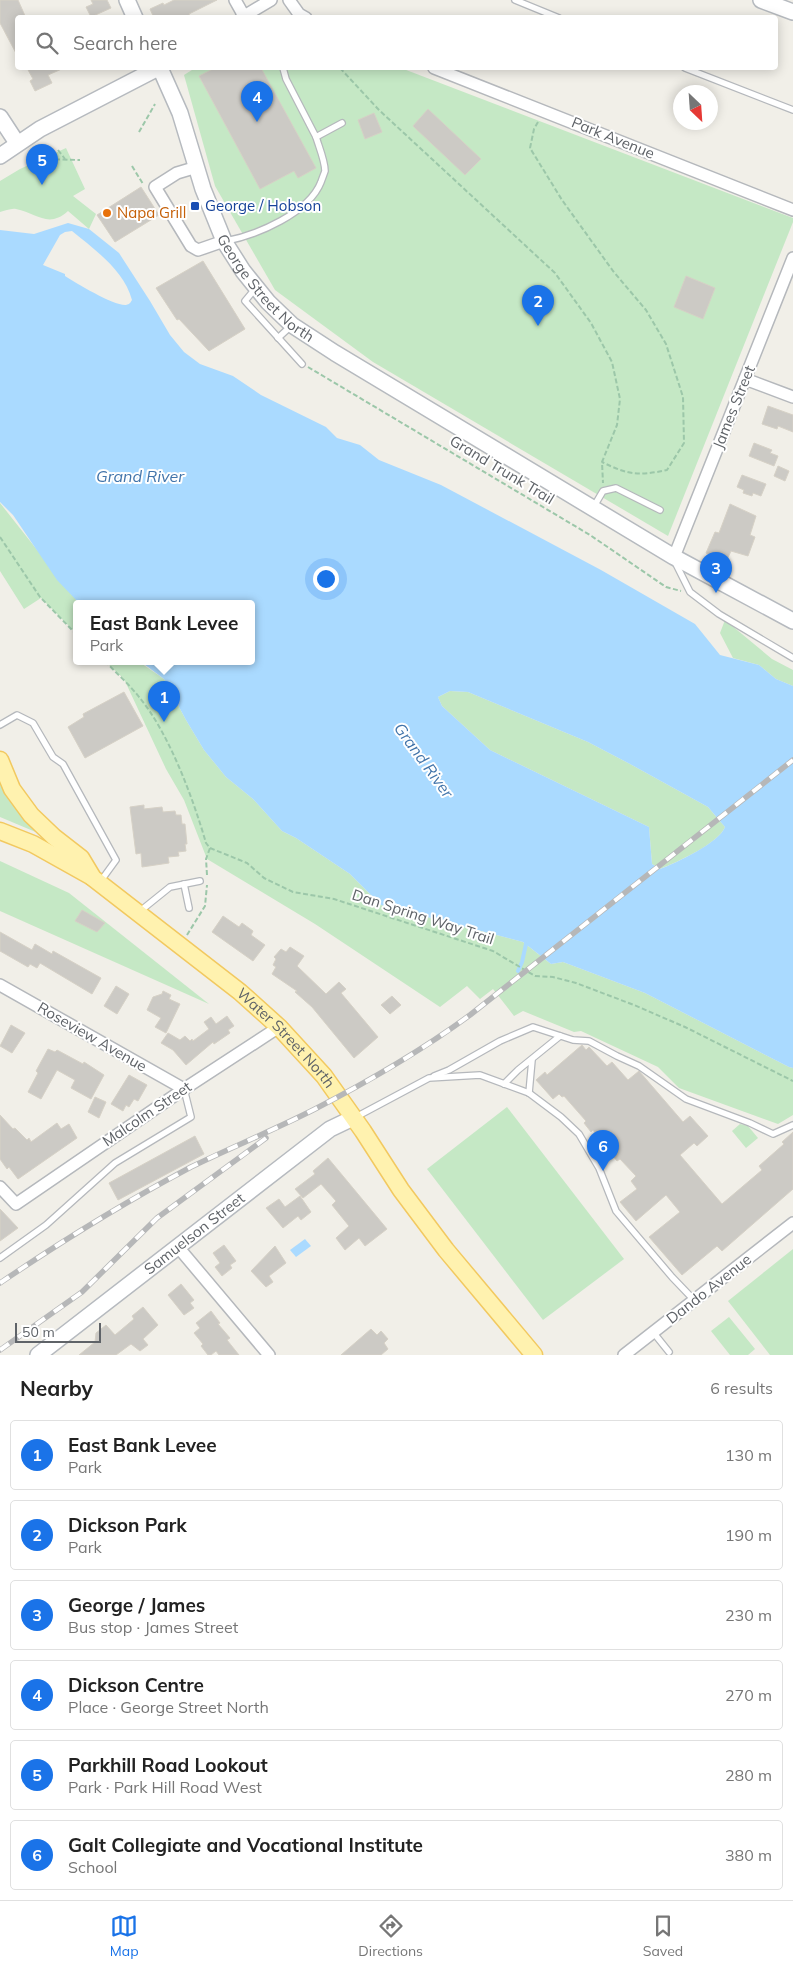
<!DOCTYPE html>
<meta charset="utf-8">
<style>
:root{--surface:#fff;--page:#f6f6f6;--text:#222;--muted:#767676;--line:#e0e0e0;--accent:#1a73e8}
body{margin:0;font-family:Mulish,sans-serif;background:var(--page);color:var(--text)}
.compass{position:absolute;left:673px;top:85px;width:45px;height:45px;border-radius:50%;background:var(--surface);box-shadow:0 2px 12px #0003;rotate:155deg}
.scale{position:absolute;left:15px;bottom:12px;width:86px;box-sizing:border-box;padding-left:5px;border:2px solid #5f6368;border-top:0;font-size:14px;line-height:18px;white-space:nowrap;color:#5f6368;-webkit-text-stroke:4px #fff;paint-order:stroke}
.you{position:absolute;left:325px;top:578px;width:18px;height:18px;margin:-12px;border:4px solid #fff;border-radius:50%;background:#1a73e8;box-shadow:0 0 0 8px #1a73e833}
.badge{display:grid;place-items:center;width:32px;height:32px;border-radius:50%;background:var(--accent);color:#fff;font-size:16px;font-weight:700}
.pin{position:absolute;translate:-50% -41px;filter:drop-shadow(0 1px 2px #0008)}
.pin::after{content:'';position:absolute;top:26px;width:18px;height:15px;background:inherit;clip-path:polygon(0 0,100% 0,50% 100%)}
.popup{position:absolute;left:73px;top:600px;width:182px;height:65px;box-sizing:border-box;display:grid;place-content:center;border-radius:5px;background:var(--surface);filter:drop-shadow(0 1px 4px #0005);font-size:16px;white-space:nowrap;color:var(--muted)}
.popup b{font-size:19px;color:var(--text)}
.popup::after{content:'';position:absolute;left:50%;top:100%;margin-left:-10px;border:10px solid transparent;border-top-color:var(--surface)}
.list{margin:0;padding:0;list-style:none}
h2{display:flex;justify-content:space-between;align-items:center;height:65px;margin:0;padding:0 20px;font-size:21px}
h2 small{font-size:16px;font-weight:400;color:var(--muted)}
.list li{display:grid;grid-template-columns:32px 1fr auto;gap:15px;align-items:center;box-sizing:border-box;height:70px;margin:0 10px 10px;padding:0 10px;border:1px solid var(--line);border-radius:5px}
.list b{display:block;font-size:19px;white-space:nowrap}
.list p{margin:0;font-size:16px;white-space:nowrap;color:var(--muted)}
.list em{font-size:16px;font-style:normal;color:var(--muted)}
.icon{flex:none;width:28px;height:28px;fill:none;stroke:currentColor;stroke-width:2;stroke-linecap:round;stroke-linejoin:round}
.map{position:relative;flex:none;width:793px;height:1355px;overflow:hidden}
.search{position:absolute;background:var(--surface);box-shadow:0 2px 12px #0003;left:15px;right:15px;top:15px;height:55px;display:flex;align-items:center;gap:12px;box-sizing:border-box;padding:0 18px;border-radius:5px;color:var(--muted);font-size:19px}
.sheet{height:545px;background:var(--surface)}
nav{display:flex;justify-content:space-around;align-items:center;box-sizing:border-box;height:70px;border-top:1px solid var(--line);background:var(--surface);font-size:14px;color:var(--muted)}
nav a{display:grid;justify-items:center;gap:2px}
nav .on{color:var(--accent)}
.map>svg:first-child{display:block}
.green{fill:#c5e8c5}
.water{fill:#aadaff;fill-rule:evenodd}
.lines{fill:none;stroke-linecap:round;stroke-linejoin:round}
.stream{stroke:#aadaff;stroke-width:4}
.building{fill:#cccac5;stroke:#d6d1c6}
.lane-casing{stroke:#b5b8bc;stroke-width:8}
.street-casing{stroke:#b5b8bc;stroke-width:14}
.secondary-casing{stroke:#b6babf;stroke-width:18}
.primary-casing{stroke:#f2c960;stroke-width:19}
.path{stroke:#9cc7a9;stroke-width:2;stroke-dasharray:5 2.5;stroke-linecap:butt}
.lane{stroke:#fff;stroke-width:5.5}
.street{stroke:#fff;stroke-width:11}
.secondary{stroke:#fff;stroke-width:15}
.primary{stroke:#fff2af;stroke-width:16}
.rail-casing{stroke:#b6b7b8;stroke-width:5.5}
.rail{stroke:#fff;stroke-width:4;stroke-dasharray:11;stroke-linecap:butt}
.transit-dot{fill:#1a4fb4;stroke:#fff;stroke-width:2}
.food-dot{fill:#e8710a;stroke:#fff;stroke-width:2}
.labels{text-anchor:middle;stroke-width:4;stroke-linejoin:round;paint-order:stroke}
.street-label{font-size:15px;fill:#5f6368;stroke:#fff}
.transit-label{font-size:15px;fill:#164399;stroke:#fff;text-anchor:start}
.food-label{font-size:15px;fill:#c56008;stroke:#fff;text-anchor:start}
.water-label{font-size:16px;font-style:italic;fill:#4174aa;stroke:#fff}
</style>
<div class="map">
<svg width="793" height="1355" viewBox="0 0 793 1355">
<rect width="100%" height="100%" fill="#f1efe8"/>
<g class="green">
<path d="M 195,68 L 401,68 L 793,218 L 793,222 L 668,536 L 373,362 L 275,290 L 215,186 L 184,75 Z"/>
<path d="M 66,148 L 85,189 L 73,196 L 96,214 L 89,229 L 68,211 C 48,229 37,213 16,209 C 11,208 5,211 0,212 L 0,181 L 20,169 Z"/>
<path d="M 0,503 L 79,603 L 76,603 L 76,633 L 41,598 L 24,609 L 0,571 Z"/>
<path d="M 725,620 L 772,659 L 793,670 L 793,686 L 776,679 L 759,665 L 733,658 L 720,633 Z"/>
<path d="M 105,661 L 138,661 L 164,679 L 186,720 L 204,750 L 226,777 L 253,799 L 282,831 L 296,838 L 350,874 L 381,905 L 523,942 L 551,964 L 563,962 L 645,993 L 789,1067 L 793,1068 L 793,1115 L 778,1124 L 679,1088 L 658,1067 L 581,1031 L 574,1032 L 523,1011 L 514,1016 L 493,989 L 480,999 L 467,986 L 440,1007 L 315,924 L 207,859 L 184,800 L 166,769 L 124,679 Z"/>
<path d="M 450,691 L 468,692 L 588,742 L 630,764 L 708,807 L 725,827 C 718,844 677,862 660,869 L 652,864 L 649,827 L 490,750 L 442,706 L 438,697 Z"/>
<path d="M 0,781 L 10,794 L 11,801 L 38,833 L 0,817 Z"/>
<path d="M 0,861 L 69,893 L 209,1004 L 0,911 Z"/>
<path d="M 507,1107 L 624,1259 L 543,1320 L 427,1169 Z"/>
<path d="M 740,1124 L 748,1126 L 758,1138 L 746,1148 L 732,1131 Z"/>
<path d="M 793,1249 L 793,1355 L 770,1355 L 728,1301 Z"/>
<path d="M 729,1317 L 755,1349 L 748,1355 L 730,1355 L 711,1331 Z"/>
</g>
<g class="water">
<path d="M 68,223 L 89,229 L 119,253 L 150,301 L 170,335 L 184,352 L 200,364 L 233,376 L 261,395 L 326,427 L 337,438 L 360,445 L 379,460 L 441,485 L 601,570 L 695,624 L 720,655 L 759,665 L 776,679 L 793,686 L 793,1068 L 789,1067 L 645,993 L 563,962 L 551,964 L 523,942 L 381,905 L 350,874 L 296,838 L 282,831 L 253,799 L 226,777 L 204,750 L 186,720 L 164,679 L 140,661 L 252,661 L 252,603 L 79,603 L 57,580 L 13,515 L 0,502 L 0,230 L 34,234 ZM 72,231 C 95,250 124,270 132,300 C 130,303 130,304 126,305 C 114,306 76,283 65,276 L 65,274 L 43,265 L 60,235 L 65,232 ZM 450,691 L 468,692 L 588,742 L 630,764 L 708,807 L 725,827 C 719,843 676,863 660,869 L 652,864 L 649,827 L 490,750 L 442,706 L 438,697 Z"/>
<path d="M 305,1239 L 311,1246 L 296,1257 L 290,1250 Z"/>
</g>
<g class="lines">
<path class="stream" d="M 518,971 L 522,962 L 526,944"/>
</g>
<g class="building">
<path d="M 0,0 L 18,0 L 26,18 L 18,18 L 18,57 L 0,23 Z"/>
<path d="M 91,0 L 107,0 L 111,8 L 91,17 L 86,7 L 93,4 Z"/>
<path d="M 174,0 L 217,0 L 189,14 L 190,18 L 154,18 L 150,9 L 163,3 L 164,5 Z"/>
<path d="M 27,68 L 64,68 L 48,75 L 52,83 L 35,91 L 30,81 L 33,79 Z"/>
<path d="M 215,68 L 261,68 L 316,168 L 298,178 L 294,171 L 260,189 L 199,76 Z"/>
<path d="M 428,109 L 481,159 L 465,175 L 413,126 Z"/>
<path d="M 374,113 L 382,132 L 365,139 L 358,120 Z"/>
<path d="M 141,187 L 159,215 L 115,242 L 97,215 Z"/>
<path d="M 203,261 L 245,329 L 209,351 L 179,319 L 177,320 L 156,288 Z"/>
<path d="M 686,276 L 715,288 L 703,319 L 674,307 Z"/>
<path d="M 768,406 L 793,415 L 793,432 L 778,426 L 777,429 L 762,424 Z"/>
<path d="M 754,443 L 772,450 L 770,453 L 778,456 L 774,466 L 749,456 Z"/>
<path d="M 778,466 L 789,471 L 785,481 L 774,476 Z"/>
<path d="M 742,475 L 766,484 L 761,496 L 753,493 L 752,496 L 743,493 L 744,490 L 737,487 Z"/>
<path d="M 730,504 L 756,516 L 750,535 L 755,537 L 748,556 L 731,551 L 726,562 L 706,553 L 715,532 L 719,533 Z"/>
<path d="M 124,692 L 143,726 L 85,758 L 68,727 L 84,717 L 83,714 Z"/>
<path d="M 144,805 L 144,809 L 162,807 L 163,812 L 175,811 L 176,815 L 181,815 L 182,824 L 185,824 L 187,844 L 185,844 L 186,851 L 178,852 L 179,856 L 168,857 L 169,863 L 142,867 L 141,853 L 136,854 L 130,807 Z"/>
<path d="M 82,910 L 105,923 L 97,932 L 75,921 Z"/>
<path d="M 223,916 L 239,927 L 242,923 L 253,931 L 251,935 L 265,945 L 253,961 L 212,932 Z"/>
<path d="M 0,932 L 32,950 L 35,944 L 52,954 L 53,951 L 101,978 L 92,994 L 40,963 L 37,968 L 30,964 L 28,967 L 0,951 Z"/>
<path d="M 290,947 L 304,956 L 297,966 L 326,994 L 339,982 L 346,989 L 341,993 L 378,1037 L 354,1058 L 312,1007 L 295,992 L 297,991 L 272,974 L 276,967 L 273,965 L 276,959 L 274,957 L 281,949 L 286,952 Z"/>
<path d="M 116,986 L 129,994 L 117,1014 L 104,1006 Z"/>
<path d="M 163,991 L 171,995 L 169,999 L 180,1004 L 166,1033 L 155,1027 L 161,1018 L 147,1010 L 153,997 L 162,994 Z"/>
<path d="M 392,996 L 401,1005 L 390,1014 L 381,1005 Z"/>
<path d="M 227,1016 L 234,1026 L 228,1030 L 230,1033 L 214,1044 L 213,1042 L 186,1065 L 173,1050 L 161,1043 L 168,1033 L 180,1040 L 185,1036 L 190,1041 L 192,1039 L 193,1041 L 209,1029 L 204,1022 L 211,1017 L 216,1024 Z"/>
<path d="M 11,1025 L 25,1033 L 12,1053 L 0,1046 Z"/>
<path d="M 582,1045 L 586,1050 L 589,1047 L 607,1066 L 612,1062 L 628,1080 L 639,1071 L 683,1122 L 690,1116 L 708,1136 L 697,1146 L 694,1143 L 680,1155 L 722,1204 L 762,1170 L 759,1166 L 784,1144 L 782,1142 L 793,1132 L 793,1189 L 722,1251 L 717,1246 L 682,1275 L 649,1237 L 680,1212 L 666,1195 L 636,1221 L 620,1202 L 637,1189 L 631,1181 L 636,1176 L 620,1159 L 617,1161 L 593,1130 L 591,1132 L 584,1123 L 586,1121 L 564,1096 L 562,1097 L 559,1094 L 553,1099 L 536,1080 L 545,1072 L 547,1075 Z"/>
<path d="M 48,1049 L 55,1052 L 57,1050 L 83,1064 L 84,1062 L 104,1075 L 91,1099 L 71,1088 L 75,1080 L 57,1070 L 41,1099 L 28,1092 L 38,1073 L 36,1071 Z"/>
<path d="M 129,1075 L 147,1085 L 138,1101 L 134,1099 L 129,1107 L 126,1105 L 123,1111 L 111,1104 Z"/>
<path d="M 95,1097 L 106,1102 L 99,1118 L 88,1112 Z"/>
<path d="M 0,1115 L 13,1129 L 15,1128 L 27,1140 L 29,1138 L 31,1142 L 57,1123 L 61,1129 L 69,1124 L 77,1138 L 18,1179 L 9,1167 L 7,1169 L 0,1159 Z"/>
<path d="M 195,1136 L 204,1154 L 118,1200 L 109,1183 Z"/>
<path d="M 328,1158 L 387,1229 L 365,1246 L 359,1238 L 345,1250 L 336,1238 L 349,1226 L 332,1205 L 336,1201 L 321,1184 L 303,1198 L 295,1189 L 315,1174 L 313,1171 Z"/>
<path d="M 300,1196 L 311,1212 L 301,1220 L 298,1216 L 283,1228 L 266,1208 L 279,1199 L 285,1207 Z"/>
<path d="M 0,1209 L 18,1228 L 0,1241 Z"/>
<path d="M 224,1245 L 236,1261 L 230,1265 L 232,1268 L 222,1276 L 215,1267 L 220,1263 L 213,1253 Z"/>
<path d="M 275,1246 L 286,1263 L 269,1276 L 273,1282 L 266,1287 L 251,1271 Z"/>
<path d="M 181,1284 L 194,1300 L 190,1303 L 194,1308 L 184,1315 L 168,1295 Z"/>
<path d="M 143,1307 L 158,1325 L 143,1339 L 148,1345 L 140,1351 L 131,1344 L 116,1355 L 79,1355 L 95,1342 L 96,1333 L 106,1325 L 115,1335 L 134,1319 L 132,1316 Z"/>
<path d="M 211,1311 L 220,1323 L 218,1324 L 230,1338 L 227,1340 L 239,1355 L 219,1355 L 216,1351 L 211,1355 L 208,1355 L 201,1346 L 203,1344 L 194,1333 L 200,1328 L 196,1323 Z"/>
<path d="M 371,1329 L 377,1335 L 381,1331 L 388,1339 L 384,1343 L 388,1349 L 381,1355 L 341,1355 Z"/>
</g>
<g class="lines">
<g class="lane-casing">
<g id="lane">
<path d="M 515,0 L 559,18"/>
<path d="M 283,68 L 286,79 L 316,137 L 342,123"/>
<path d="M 685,68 L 793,110"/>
<path d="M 226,241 C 257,235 309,213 321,182 C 322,179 324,174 325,171 C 325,161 319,147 316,137"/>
<path d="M 255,289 L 245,301 L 302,364"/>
<path d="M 278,338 L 291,326"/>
<path d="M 593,508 L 603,491 L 616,488 L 660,510"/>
<path d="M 674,560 L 690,592 L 719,614 L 793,658"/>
<path d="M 0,725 L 17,715 L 33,723 L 53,757 L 63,764 L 116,860 L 100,882"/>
<path d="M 184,884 L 189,908"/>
<path d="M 139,912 L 170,887 L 200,881"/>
<path d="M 434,1076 L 449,1070 L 500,1041 L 533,1027 L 573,1040 L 589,1041 L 617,1056 L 639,1066 L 686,1099 L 750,1123 L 773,1134 L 793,1125"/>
<path d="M 504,1084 L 518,1070 L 560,1036"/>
<path d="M 529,1093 L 532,1060"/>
<path d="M 356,1117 L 429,1078 L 480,1075 L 529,1093 L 561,1117 L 579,1134 L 599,1168 L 616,1211 L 672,1277 L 694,1300"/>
<path d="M 0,1258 L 46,1225 L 115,1163 L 191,1117 L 184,1089"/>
<path d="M 653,1332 L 669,1352"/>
</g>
</g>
<g class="street-casing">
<g id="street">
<path d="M 235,0 L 244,16"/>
<path d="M 289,0 L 299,14 L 306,18"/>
<path d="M 241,18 L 271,0"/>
<path d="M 434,68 L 793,210"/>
<path d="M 197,167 L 177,173 L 155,187 L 191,246 L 198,250 L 224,241"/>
<path d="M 745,379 L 793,397"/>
<path d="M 674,557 L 793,258"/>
<path d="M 0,985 L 184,1089"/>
<path d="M 0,1187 L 16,1204 L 184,1089 L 279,1027"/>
<path d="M 178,1247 L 269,1355"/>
<path d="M 624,1355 L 793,1223"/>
</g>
</g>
<g class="secondary-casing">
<g id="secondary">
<path d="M 127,0 L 135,18"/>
<path d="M 761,0 L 793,12"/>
<path id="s1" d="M 160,68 L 180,113 L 203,189 L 224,241 L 243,271 L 268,302 L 292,325 L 335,353 L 674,557 L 793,621"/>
<path d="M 0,117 L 17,143"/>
<path d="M 0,156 L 40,129 L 158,68"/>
<path id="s2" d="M 38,1355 L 330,1129 L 353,1118"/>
</g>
</g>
<g class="primary-casing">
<g id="primary">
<path id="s3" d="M 0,760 L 12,789 L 31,815 L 54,837 L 81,858 L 93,878 L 240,992 L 279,1027 L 324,1076 L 363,1131 L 401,1190 L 446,1250 L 534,1355"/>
<path d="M 0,831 L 33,844 L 92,877"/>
</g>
</g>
<g class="path">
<path d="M 340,68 L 379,110 L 555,273 L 591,323 L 612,362 L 620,399 L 617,425 L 602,462 L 603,483"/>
<path d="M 538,122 L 534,129 L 530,148 L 562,200 L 613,271 L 646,310 L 666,344 L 683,397 L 684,443 L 667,470 C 639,476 628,475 602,462"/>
<path d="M 139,132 L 155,104"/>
<path d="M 58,150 L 65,159"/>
<path d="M 40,159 L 80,160"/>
<path d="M 132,166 L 143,184"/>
<path d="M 308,367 L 590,535 L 666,587 L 681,591"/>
<path d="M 0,537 L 40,597 L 76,634"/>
<path d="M 105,661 C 116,673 129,684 139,697 C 169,733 193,798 206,843 L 210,848 L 247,863 L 264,878 L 293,892 L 334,899 L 493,951 L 535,976 L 553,977 L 576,983 L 634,1005 L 685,1027 L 793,1081"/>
<path d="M 207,875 L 206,859 L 210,848"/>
<path d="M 187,935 L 205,906 L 207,885"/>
</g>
<use href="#lane" class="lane"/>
<use href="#street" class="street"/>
<use href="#secondary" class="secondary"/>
<use href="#primary" class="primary"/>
<g class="rail-casing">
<g id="rail">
<path d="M 0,1283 C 62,1241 125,1202 191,1167 C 232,1147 274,1130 315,1109 C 369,1081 421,1051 470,1015 L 793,760"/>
<path d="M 0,1350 L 82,1292 L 157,1218 L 266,1138"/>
</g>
</g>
<use href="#rail" class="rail"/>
</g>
<rect class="transit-dot" x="190" y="201" width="10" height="10" rx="2.5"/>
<circle class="food-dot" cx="107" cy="213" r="5"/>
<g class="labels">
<g class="street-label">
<text transform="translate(613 138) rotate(22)" y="5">Park Avenue</text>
<text dy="5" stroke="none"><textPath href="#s1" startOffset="248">George Street North</textPath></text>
<text transform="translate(734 407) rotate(-68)" y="5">James Street</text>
<text transform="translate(502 470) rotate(31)" y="5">Grand Trunk Trail</text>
<text transform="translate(423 917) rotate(18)" y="5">Dan Spring Way Trail</text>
<text transform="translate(92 1037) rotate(30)" y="5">Roseview Avenue</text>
<text dy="5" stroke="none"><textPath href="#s3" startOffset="404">Water Street North</textPath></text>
<text transform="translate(147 1114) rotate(-34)" y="5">Malcolm Street</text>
<text dy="5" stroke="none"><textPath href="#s2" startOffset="198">Samuelson Street</textPath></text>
<text transform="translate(709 1289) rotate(-38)" y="5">Dando Avenue</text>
</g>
<g class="transit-label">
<text x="205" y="211">George / Hobson</text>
</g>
<g class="food-label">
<text x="117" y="218">Napa Grill</text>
</g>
<g class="water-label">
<text x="140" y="482">Grand River</text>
<text transform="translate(424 760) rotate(54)" y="6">Grand River</text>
</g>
</g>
</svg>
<svg class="compass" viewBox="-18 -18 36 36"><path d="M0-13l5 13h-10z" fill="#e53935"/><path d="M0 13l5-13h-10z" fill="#767676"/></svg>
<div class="scale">50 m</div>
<div class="you"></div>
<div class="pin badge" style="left:164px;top:722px">1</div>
<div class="popup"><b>East Bank Levee</b>Park</div>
<div class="pin badge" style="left:538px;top:326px">2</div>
<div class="pin badge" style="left:716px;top:593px">3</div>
<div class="pin badge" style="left:257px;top:122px">4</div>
<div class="pin badge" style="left:42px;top:185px">5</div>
<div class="pin badge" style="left:603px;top:1171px">6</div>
<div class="search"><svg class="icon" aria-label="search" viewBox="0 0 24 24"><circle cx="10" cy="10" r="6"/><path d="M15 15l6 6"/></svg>Search here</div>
</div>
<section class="sheet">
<h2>Nearby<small>6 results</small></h2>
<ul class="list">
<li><span class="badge">1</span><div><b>East Bank Levee</b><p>Park</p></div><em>130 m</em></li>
<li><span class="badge">2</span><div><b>Dickson Park</b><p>Park</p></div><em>190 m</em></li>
<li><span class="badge">3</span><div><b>George / James</b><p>Bus stop · James Street</p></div><em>230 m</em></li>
<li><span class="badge">4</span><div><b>Dickson Centre</b><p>Place · George Street North</p></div><em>270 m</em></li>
<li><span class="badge">5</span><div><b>Parkhill Road Lookout</b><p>Park · Park Hill Road West</p></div><em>280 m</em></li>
<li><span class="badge">6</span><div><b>Galt Collegiate and Vocational Institute</b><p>School</p></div><em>380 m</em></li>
</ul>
</section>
<nav>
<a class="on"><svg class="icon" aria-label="map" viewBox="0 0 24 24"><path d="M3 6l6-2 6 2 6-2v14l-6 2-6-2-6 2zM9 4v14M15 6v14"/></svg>Map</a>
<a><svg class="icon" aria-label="directions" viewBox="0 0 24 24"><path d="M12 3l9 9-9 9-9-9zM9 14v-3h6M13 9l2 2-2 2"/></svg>Directions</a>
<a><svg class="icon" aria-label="saved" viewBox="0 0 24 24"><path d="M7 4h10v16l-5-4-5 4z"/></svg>Saved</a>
</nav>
